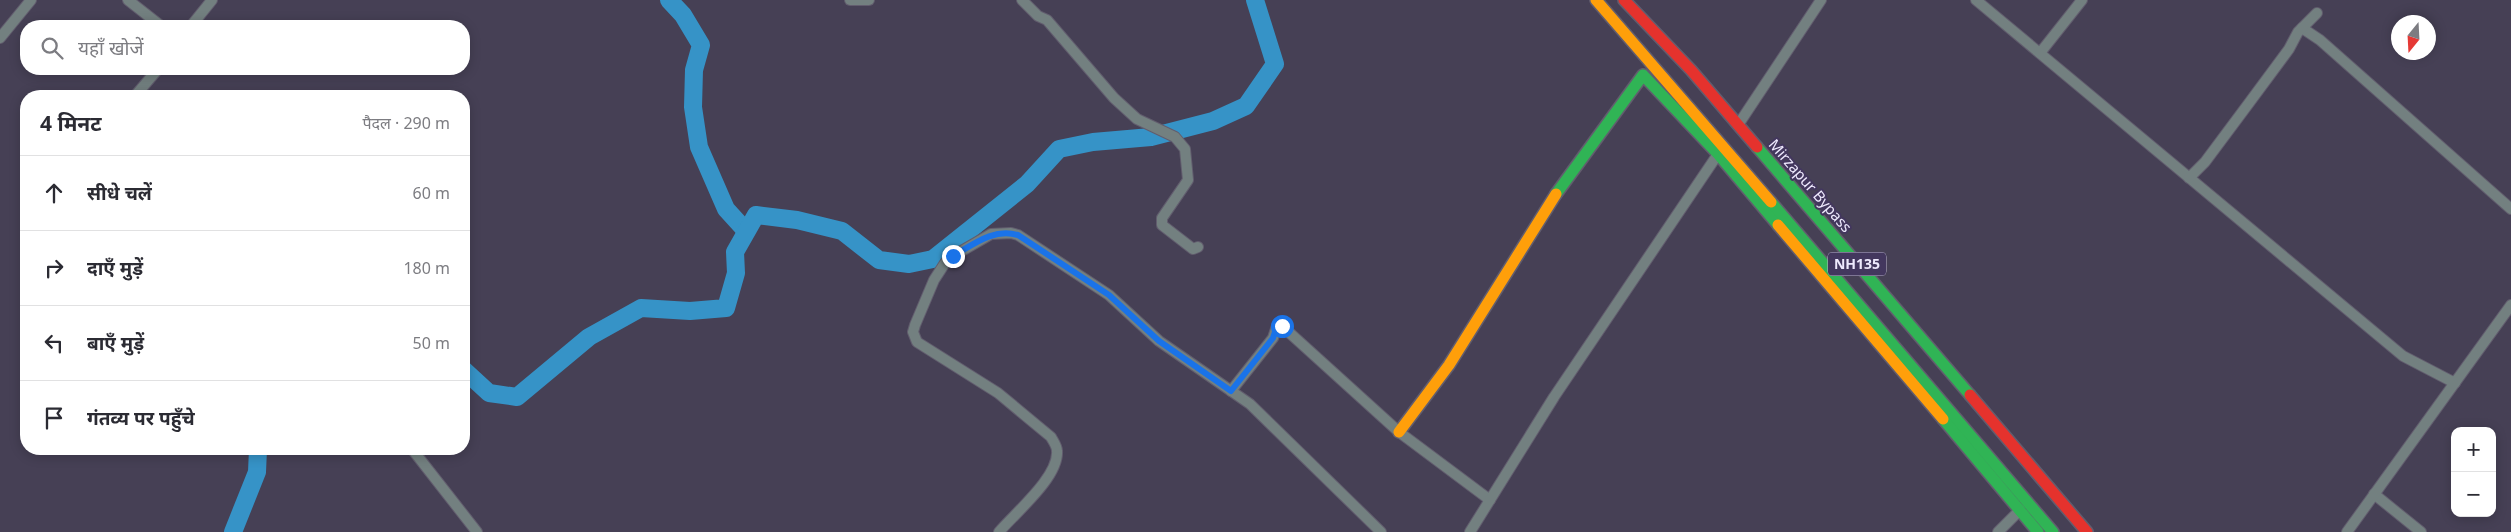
<!DOCTYPE html>
<html lang="hi">
<meta charset="utf-8">
<style>
:root{--surface:#fff;--page:#f7f7f7;--text:#2b2b33;--muted:#7c7c81;--line:#e1e1e2}
body{margin:0;font-family:"Noto Sans","Noto Sans Devanagari",sans-serif;background:var(--page);color:var(--text)}
.controls{position:absolute;right:15px;bottom:15px;display:grid;overflow:hidden;border-radius:10px;box-shadow:0 2px 12px #0003}
.controls button{width:45px;height:45px;display:grid;place-items:center;padding:0;border:0;border-bottom:1px solid var(--line);background:var(--surface);color:var(--text);font:25px sans-serif}
.compass{position:absolute;left:2391px;top:15px;width:45px;height:45px;border-radius:50%;background:var(--surface);box-shadow:0 2px 12px #0003;rotate:198deg}
.stop{position:absolute;width:15px;height:15px;margin:-11px;border:4px solid #1a73e8;border-radius:50%;background:#fff}
.stop.end{background:#1a73e8;border-color:#fff;box-shadow:0 1px 5px #0008}
.list{margin:0;padding:0;list-style:none}
h2{display:flex;justify-content:space-between;align-items:center;height:65px;margin:0;padding:0 20px;font-size:21px}
h2 small{font-size:16px;font-weight:400;color:var(--muted)}
.list li{display:grid;grid-template-columns:32px 1fr auto;gap:15px;align-items:center;box-sizing:border-box;height:75px;padding:0 20px;border-top:1px solid var(--line)}
.list b{display:block;font-size:19px;white-space:nowrap}
.list em{font-size:16px;font-style:normal;color:var(--muted)}
.icon{flex:none;width:28px;height:28px;fill:none;stroke:currentColor;stroke-width:2;stroke-linecap:round;stroke-linejoin:round}
.map{position:relative;flex:none;width:2511px;height:532px;overflow:hidden}
.search{position:absolute;background:var(--surface);box-shadow:0 2px 12px #0003;left:20px;top:20px;width:450px;height:55px;display:flex;align-items:center;gap:12px;box-sizing:border-box;padding:0 18px;border-radius:20px;color:var(--muted);font-size:19px}
.panel{position:absolute;background:var(--surface);box-shadow:0 2px 12px #0003;left:20px;top:90px;width:450px;height:365px;border-radius:20px}
.map>svg:first-child{display:block}
.lines{fill:none;stroke-linecap:round;stroke-linejoin:round}
.river{stroke:#3693c7;stroke-width:18}
.street-casing{stroke:#625d6e;stroke-width:12}
.fast-casing{stroke:#625d6e;stroke-width:14}
.slow-casing{stroke:#625d6e;stroke-width:14}
.jam-casing{stroke:#625d6e;stroke-width:14}
.street{stroke:#738080;stroke-width:10}
.fast{stroke:#30b455;stroke-width:11}
.slow{stroke:#ff9f0a;stroke-width:11}
.jam{stroke:#e5322d;stroke-width:11}
.route{stroke:#1a73e8;stroke-width:6}
.labels{text-anchor:middle;stroke-width:4;stroke-linejoin:round;paint-order:stroke}
.shield{fill:#43375e;stroke:#bbb4cd;stroke-width:1}
.shield-label{font-size:14px;font-weight:bold;fill:#eee9fd}
.street-label{font-size:15px;fill:#eee9fd;stroke:#43375e}
</style>
<div class="map">
<svg width="2511" height="532" viewBox="0 0 2511 532">
<rect width="100%" height="100%" fill="#464055"/>
<g class="lines">
<g class="river">
<path d="M 669,0 L 683,15 L 701,45 L 694,70 L 693,107 L 699,147 L 726,209 L 746,231"/>
<path d="M 464,370 L 489,393 L 517,397 L 589,337 L 641,308 L 690,311 L 726,308 L 736,273 L 735,252 L 756,215 L 797,220 L 842,231 L 879,260 L 909,264 L 933,259 L 1027,184 L 1059,149 L 1093,142 L 1151,137 L 1213,121 L 1246,106 L 1275,64 L 1255,0"/>
<path d="M 233,532 L 257,472 L 258,449"/>
</g>
<g class="street-casing">
<g id="street">
<path d="M 128,0 L 161,26"/>
<path d="M 850,0 L 869,0"/>
<path d="M 1022,0 L 1038,16 L 1047,20 L 1114,98 L 1137,119 L 1175,137 L 1185,149 L 1188,180 L 1162,218 L 1162,225 L 1193,249 L 1198,247"/>
<path d="M 1976,0 L 2403,356 L 2455,383"/>
<path d="M 191,26 L 212,0"/>
<path d="M 2302,28 L 2320,40 L 2511,209"/>
<path d="M 0,38 L 31,0"/>
<path d="M 2040,53 L 2082,0"/>
<path d="M 135,96 L 158,69"/>
<path d="M 1738,125 L 1821,0"/>
<path d="M 2189,178 L 2205,162 L 2249,103 L 2289,49 L 2298,32 L 2317,13"/>
<path d="M 1231,391 L 1273,338 L 1277,326 L 1282,326 L 1399,432 L 1490,500"/>
<path d="M 412,449 L 477,532"/>
<path d="M 2374,494 L 2421,532"/>
<path d="M 999,532 C 1015,513 1059,477 1057,451 C 1057,446 1053,441 1051,437 L 998,393 L 917,342 L 913,332 L 915,325 L 934,280 L 945,263 L 953,256 L 991,234 L 1011,233 L 1018,235 L 1109,295 L 1159,341 L 1250,404 L 1381,532"/>
<path d="M 1470,532 L 1554,397 L 1718,154"/>
<path d="M 1998,532 L 2020,510"/>
<path d="M 2347,532 L 2511,305"/>
</g>
</g>
<g class="fast-casing">
<g id="fast">
<path d="M 1757,147 L 1970,395"/>
<path d="M 1556,194 L 1643,75 L 1718,154 L 1778,225"/>
<path d="M 1771,202 L 2053,532"/>
<path d="M 1943,419 L 2038,532"/>
</g>
</g>
<g class="slow-casing">
<g id="slow">
<path d="M 1596,0 L 1771,202"/>
<path d="M 1778,225 L 1943,419"/>
<path d="M 1399,432 L 1449,365 L 1556,194"/>
</g>
</g>
<g class="jam-casing">
<g id="jam">
<path d="M 1624,0 L 1691,70 L 1757,147"/>
<path d="M 1970,395 L 2087,532"/>
</g>
</g>
<use href="#street" class="street"/>
<use href="#fast" class="fast"/>
<use href="#slow" class="slow"/>
<use href="#jam" class="jam"/>
</g>
<g class="lines">
<path class="route" d="M 953,256 C 974,244 993,228 1018,235 L 1109,295 L 1159,341 L 1231,391 L 1273,338 L 1277,326 L 1282,326"/>
</g>
<g class="labels">
<rect class="shield" x="1828" y="252.5" width="58" height="23" rx="4"/>
<g class="shield-label">
<text x="1857" y="269">NH135</text>
</g>
<g class="street-label">
<text transform="translate(1810 186) rotate(49)" y="5">Mirzapur Bypass</text>
</g>
</g>
</svg>
<div class="controls">
<button>+</button>
<button>−</button>
</div>
<svg class="compass" viewBox="-18 -18 36 36"><path d="M0-13l5 13h-10z" fill="#e53935"/><path d="M0 13l5-13h-10z" fill="#7c7c81"/></svg>
<div class="stop" style="left:1282px;top:326px"></div>
<div class="stop end" style="left:953px;top:256px"></div>
<div class="search"><svg class="icon" aria-label="search" viewBox="0 0 24 24"><circle cx="10" cy="10" r="6"/><path d="M15 15l6 6"/></svg>यहाँ खोजें</div>
<section class="panel">
<h2>4 मिनट<small>पैदल · 290 m</small></h2>
<ul class="list">
<li><svg class="icon" aria-label="ahead" viewBox="0 0 24 24"><path d="M12 20V5M6 11l6-6 6 6"/></svg><div><b>सीधे चलें</b></div><em>60 m</em></li>
<li><svg class="icon" aria-label="right" viewBox="0 0 24 24"><path d="M7 20v-9h11M14 6l5 5-5 5"/></svg><div><b>दाएँ मुड़ें</b></div><em>180 m</em></li>
<li><svg class="icon" aria-label="left" viewBox="0 0 24 24"><path d="M17 20v-9H6M10 6l-5 5 5 5"/></svg><div><b>बाएँ मुड़ें</b></div><em>50 m</em></li>
<li><svg class="icon" aria-label="arrive" viewBox="0 0 24 24"><path d="M6 21V4h12l-3 4 3 4H6"/></svg><div><b>गंतव्य पर पहुँचे</b></div></li>
</ul>
</section>
</div>
